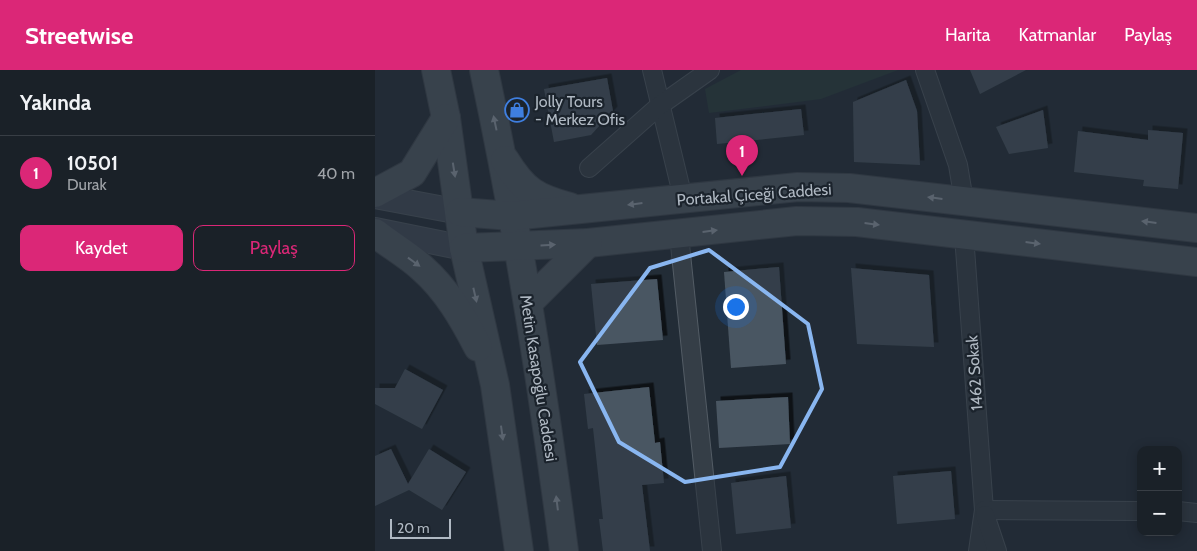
<!DOCTYPE html>
<html lang="tr">
<meta charset="utf-8">
<style>
:root{--surface:#1a2128;--page:#272e34;--text:#f1f3f6;--muted:#9fa3a8;--line:#383e45;--accent:#db2777}
body{margin:0;font-family:Cabin,sans-serif;background:var(--page);color:var(--text)}
.controls{position:absolute;right:15px;bottom:15px;display:grid;overflow:hidden;border-radius:10px;box-shadow:0 2px 12px #0003}
.controls button{width:45px;height:45px;display:grid;place-items:center;padding:0;border:0;border-bottom:1px solid var(--line);background:var(--surface);color:var(--text);font:25px sans-serif}
.scale{position:absolute;left:15px;bottom:12px;width:61px;box-sizing:border-box;padding-left:5px;border:2px solid #b0b9c3;border-top:0;font-size:14px;line-height:18px;white-space:nowrap;color:#b0b9c3;-webkit-text-stroke:4px #1b232c;paint-order:stroke}
.you{position:absolute;left:360px;top:236px;width:18px;height:18px;margin:-12px;border:4px solid #fff;border-radius:50%;background:#1a73e8;box-shadow:0 0 0 8px #1a73e833}
.badge{display:grid;place-items:center;width:32px;height:32px;border-radius:50%;background:var(--accent);color:#fff;font-size:16px;font-weight:700}
.pin{position:absolute;translate:-50% -41px;filter:drop-shadow(0 1px 2px #0008)}
.pin::after{content:'';position:absolute;top:26px;width:18px;height:15px;background:inherit;clip-path:polygon(0 0,100% 0,50% 100%)}
.list{margin:0;padding:0;list-style:none}
h2{display:flex;justify-content:space-between;align-items:center;height:65px;margin:0;padding:0 20px;font-size:21px}
h2 small{font-size:16px;font-weight:400;color:var(--muted)}
.list li{display:grid;grid-template-columns:32px 1fr auto;gap:15px;align-items:center;box-sizing:border-box;height:75px;padding:0 20px;border-top:1px solid var(--line)}
.list b{display:block;font-size:19px;white-space:nowrap}
.list p{margin:0;font-size:16px;white-space:nowrap;color:var(--muted)}
.list em{font-size:16px;font-style:normal;color:var(--muted)}
.actions{display:flex;gap:10px;padding:15px 20px}
.actions a{flex:1;padding:11px 0;border:1px solid var(--accent);border-radius:10px;text-align:center;font-size:18px;color:var(--accent)}
.actions .main{background:var(--accent);color:#fff}
.map{position:relative;flex:none;width:822px;height:481px;overflow:hidden}
header{display:flex;align-items:center;gap:30px;box-sizing:border-box;height:70px;padding:0 25px;background:var(--accent);color:#fff}
header strong{font-size:24px}
nav{display:flex;gap:28px;margin-inline-start:auto;font-size:18px}
main{display:flex}
aside{flex:1;background:var(--surface)}
.map>svg:first-child{display:block}
.green{fill:#283c3b}
.building{fill:#4a5662;filter:url(#shadow)}
.lines{fill:none;stroke-linecap:round;stroke-linejoin:round}
.street-casing{stroke:#535c65;stroke-width:20}
.secondary-casing{stroke:#535c65;stroke-width:26}
.primary-casing{stroke:#3f4750;stroke-width:30}
.street{stroke:#353e47;stroke-width:18}
.secondary{stroke:#444d5a;stroke-width:24}
.primary{stroke:#535d67;stroke-width:28}
.oneway{fill:#9da7b1}
.marked{fill:none;stroke:#89b6f0;stroke-width:4;stroke-linejoin:round}
.labels{text-anchor:middle;stroke-width:4.5;stroke-linejoin:round;paint-order:stroke}
.poi-label{font-size:16px;fill:#b0b9c3;stroke:#1b232c;text-anchor:start}
.street-label{font-size:16px;fill:#b0b9c3;stroke:#1b232c}
</style>
<header>
<strong>Streetwise</strong>
<nav><a>Harita</a><a>Katmanlar</a><a>Paylaş</a></nav>
</header>
<main>
<aside>
<h2>Yakında<small></small></h2>
<ul class="list">
<li><span class="badge">1</span><div><b>10501</b><p>Durak</p></div><em>40 m</em></li>
</ul>
<div class="actions"><a class="main">Kaydet</a><a>Paylaş</a></div>
</aside>
<div class="map">
<svg width="822" height="481" viewBox="0 0 822 481">
<defs>
<filter id="shadow"><feDropShadow dx="4.5" dy="-4.5" stdDeviation="0" flood-color="#0009"/></filter>
</defs>
<rect width="100%" height="100%" fill="#222c36"/>
<path class="green" d="M 366,0 L 523,0 L 446,29 L 334,43 L 330,19 Z"/>
<g class="building">
<path d="M 595,0 L 651,0 L 605,24 Z"/>
<path d="M 232,8 L 238,41 L 216,65 L 179,72 L 169,19 Z"/>
<path d="M 531,10 L 542,41 L 545,95 L 479,92 L 478,32 Z"/>
<path d="M 426,39 L 429,65 L 342,74 L 340,48 Z"/>
<path d="M 668,40 L 673,78 L 634,84 L 621,57 Z"/>
<path d="M 773,60 L 808,63 L 803,119 L 768,116 L 769,110 L 699,102 L 703,61 L 773,70 Z"/>
<path d="M 404,197 L 411,294 L 356,298 L 349,202 Z"/>
<path d="M 476,198 L 554,205 L 559,277 L 482,274 Z"/>
<path d="M 282,209 L 288,270 L 222,275 L 216,214 Z"/>
<path d="M 30,299 L 68,320 L 47,359 L 0,334 L 0,318 L 20,318 Z"/>
<path d="M 274,317 L 280,373 L 285,372 L 289,413 L 267,415 L 275,481 L 228,481 L 224,449 L 228,449 L 218,358 L 213,359 L 209,324 Z"/>
<path d="M 413,327 L 415,374 L 344,378 L 341,331 Z"/>
<path d="M 16,379 L 33,414 L 54,379 L 91,402 L 67,440 L 34,420 L 0,436 L 0,386 Z"/>
<path d="M 576,401 L 580,449 L 522,454 L 518,406 Z"/>
<path d="M 411,406 L 416,458 L 361,464 L 356,413 Z"/>
</g>
<g class="lines">
<g class="street-casing">
<g id="street">
<path d="M 277,0 L 308,128"/>
<path d="M 550,0 L 583,95 L 589,131"/>
<path d="M 214,98 L 284,36 L 335,0"/>
<path d="M 304,165 L 337,481"/>
<path d="M 589,165 L 609,440 L 603,481"/>
<path d="M 609,440 L 766,441"/>
<path d="M 803,441 L 822,443"/>
<path d="M 610,445 L 622,481"/>
</g>
</g>
<g class="secondary-casing">
<g id="secondary">
<path d="M 0,126 L 85,142"/>
<path d="M 0,160 L 89,178"/>
</g>
</g>
<g class="primary-casing">
<g id="primary">
<path d="M 61,0 L 71,48 L 89,178 L 120,315 L 144,481"/>
<path d="M 109,0 C 143,159 168,319 189,481"/>
<path d="M 130,90 C 149,121 161,128 195,137"/>
<path d="M 0,123 L 37,103 L 71,48"/>
<path d="M 85,142 L 137,146 L 423,117 L 474,118 L 822,158"/>
<path d="M 0,163 C 15,175 33,185 47,198 C 72,220 88,248 103,277"/>
<path d="M 89,178 L 213,173 L 422,151 L 482,152 L 822,192"/>
<path d="M 154,232 L 213,173"/>
</g>
</g>
<use href="#street" class="street"/>
<use href="#secondary" class="secondary"/>
<use href="#primary" class="primary"/>
</g>
<defs><path id="oneway-solid" d="M-6-.8H1V-3.2L6.5 0L1 3.2V.8H-6Z" transform="scale(1.25)"/></defs>
<g class="oneway">
<use href="#oneway-solid" transform="translate(120 53) rotate(-102)"/>
<use href="#oneway-solid" transform="translate(79 100) rotate(81)"/>
<use href="#oneway-solid" transform="translate(560 128) rotate(-173)"/>
<use href="#oneway-solid" transform="translate(260 134) rotate(173)"/>
<use href="#oneway-solid" transform="translate(774 152) rotate(-173)"/>
<use href="#oneway-solid" transform="translate(497 154) rotate(7)"/>
<use href="#oneway-solid" transform="translate(335 161) rotate(-7)"/>
<use href="#oneway-solid" transform="translate(658 173) rotate(7)"/>
<use href="#oneway-solid" transform="translate(173 175) rotate(-3)"/>
<use href="#oneway-solid" transform="translate(39 192) rotate(36)"/>
<use href="#oneway-solid" transform="translate(100 225) rotate(77)"/>
<use href="#oneway-solid" transform="translate(127 363) rotate(82)"/>
<use href="#oneway-solid" transform="translate(182 433) rotate(-97)"/>
</g>
<path d="M0 0H822V481H0ZM 334,180 L 433,254 L 447,319 L 405,397 L 310,412 L 244,372 L 205,292 L 275,198 Z" fill="#222c36" fill-opacity=".55" fill-rule="evenodd"/>
<path class="marked" d="M 334,180 L 433,254 L 447,319 L 405,397 L 310,412 L 244,372 L 205,292 L 275,198 Z"/>
<defs>
<g id="shop-ring" transform="scale(1.25)"><circle r="9.5" fill="#1b232c" stroke="#3f7fe0" stroke-width="1.5"/><path d="M-5-2.5h2.3a2.7 3.5 0 0 1 5.4 0H5L5.5 6h-11ZM-1.5-2.5h3a1.5 2.3 0 0 0-3 0Z" fill="#3f7fe0"/></g>
</defs>
<g fill-rule="evenodd">
<use href="#shop-ring" x="142" y="40"/>
</g>
<g class="labels">
<g class="poi-label">
<text x="160" y="37">Jolly Tours<tspan x="160" dy="18">- Merkez Ofis</tspan></text>
</g>
<g class="street-label">
<text transform="translate(379 124) rotate(-4)" y="6">Portakal Çiceği Caddesi</text>
<text transform="translate(599 303) rotate(-94)" y="6">1462 Sokak</text>
<text transform="translate(164 308) rotate(81)" y="6">Metin Kasapoğlu Caddesi</text>
</g>
</g>
</svg>
<div class="controls">
<button>+</button>
<button>−</button>
</div>
<div class="scale">20 m</div>
<div class="you"></div>
<div class="pin badge" style="left:367px;top:106px">1</div>
</div>
</main>
